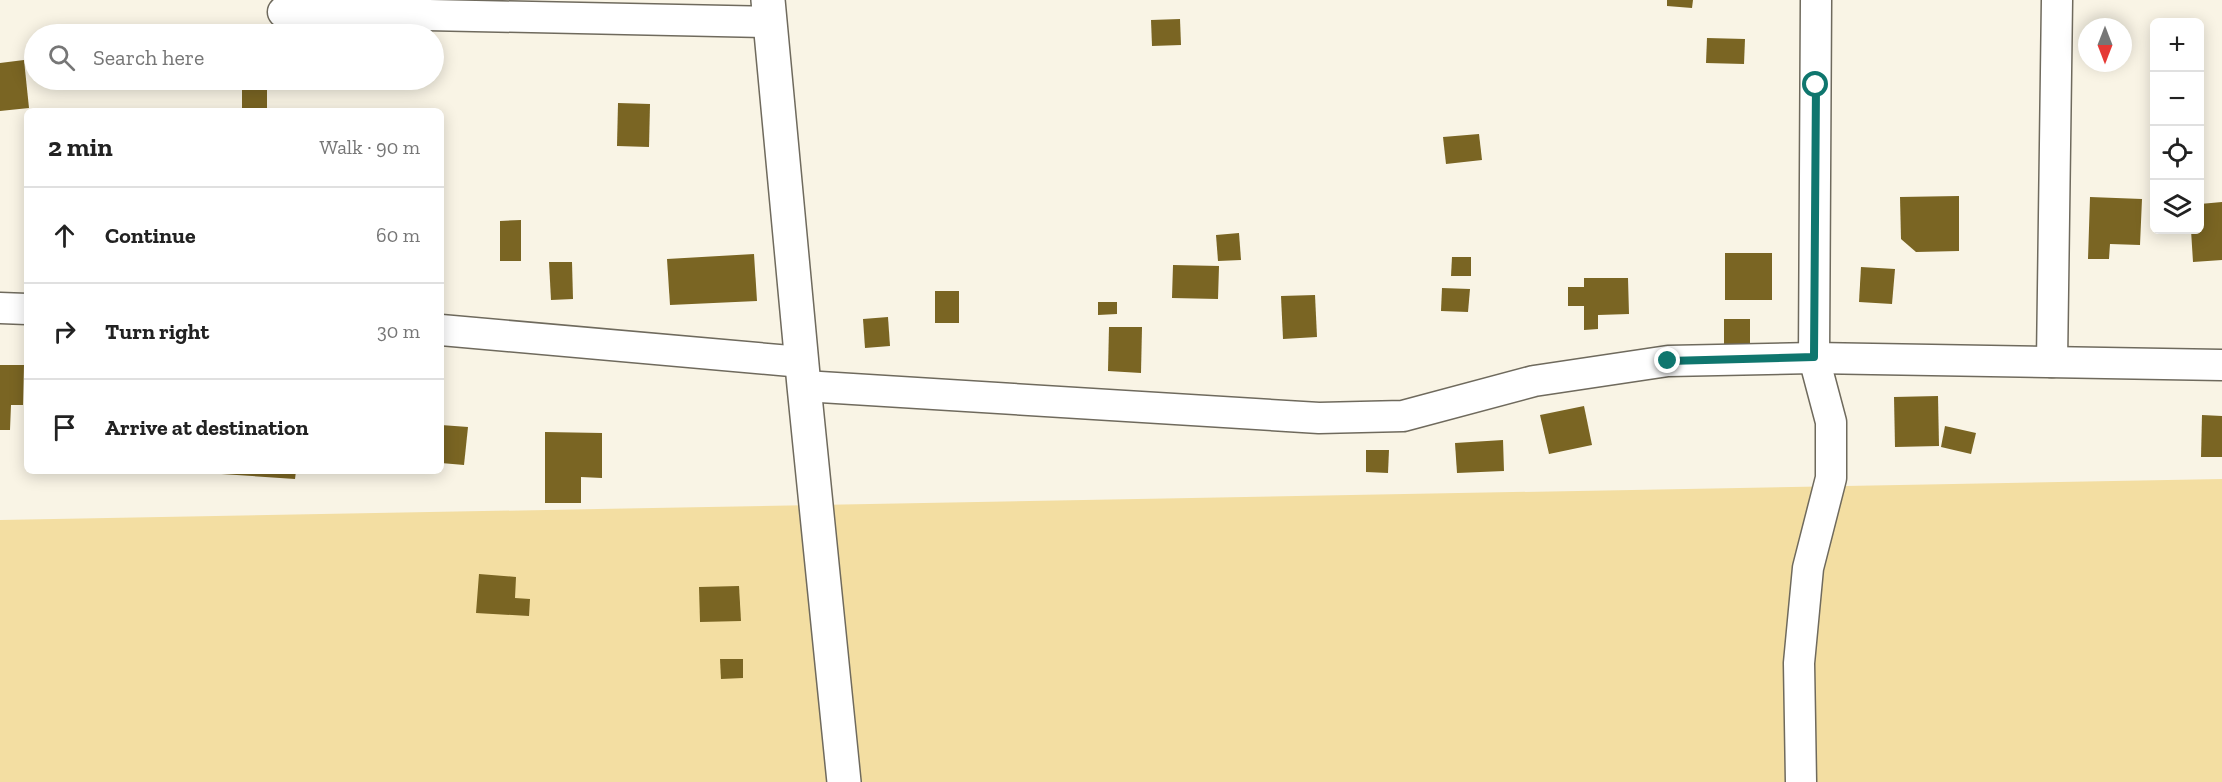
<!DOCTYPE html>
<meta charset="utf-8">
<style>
:root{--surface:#fff;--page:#f2f2f2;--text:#222;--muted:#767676;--line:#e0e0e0}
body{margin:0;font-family:"Zilla Slab",serif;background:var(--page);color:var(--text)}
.controls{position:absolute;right:18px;top:18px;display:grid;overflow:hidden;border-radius:9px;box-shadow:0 3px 15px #0003}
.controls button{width:54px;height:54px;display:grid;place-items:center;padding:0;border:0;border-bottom:2px solid var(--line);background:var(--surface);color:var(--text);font:30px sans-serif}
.compass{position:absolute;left:2078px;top:18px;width:54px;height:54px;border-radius:50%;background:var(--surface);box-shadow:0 3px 15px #0003;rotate:180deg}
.stop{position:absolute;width:18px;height:18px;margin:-14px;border:4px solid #0f766e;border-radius:50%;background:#fff}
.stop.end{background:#0f766e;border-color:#fff;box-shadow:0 2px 6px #0008}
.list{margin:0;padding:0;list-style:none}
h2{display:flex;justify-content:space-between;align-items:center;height:78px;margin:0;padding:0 24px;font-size:26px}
h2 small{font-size:20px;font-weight:400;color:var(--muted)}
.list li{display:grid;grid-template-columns:39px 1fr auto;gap:18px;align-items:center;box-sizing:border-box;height:96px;padding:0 24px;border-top:2px solid var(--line)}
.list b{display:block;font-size:22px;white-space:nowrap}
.list em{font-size:20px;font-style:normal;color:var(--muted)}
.icon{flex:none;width:33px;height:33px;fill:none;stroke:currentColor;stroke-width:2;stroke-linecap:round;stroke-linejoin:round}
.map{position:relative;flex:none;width:2222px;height:782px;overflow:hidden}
.search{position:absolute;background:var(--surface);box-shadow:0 3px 15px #0003;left:24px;top:24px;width:420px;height:66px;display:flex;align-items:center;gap:15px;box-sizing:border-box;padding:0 21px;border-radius:33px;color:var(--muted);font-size:22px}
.panel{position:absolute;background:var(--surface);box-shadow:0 3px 15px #0003;left:24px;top:108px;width:420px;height:366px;border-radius:9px}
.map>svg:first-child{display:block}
.green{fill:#f3dea2}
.building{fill:#7a6523}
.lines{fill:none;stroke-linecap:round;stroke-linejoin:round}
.minor-casing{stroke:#6f6a5d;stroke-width:33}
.tertiary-casing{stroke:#6f6a5d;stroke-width:36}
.minor{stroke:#fff;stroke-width:30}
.tertiary{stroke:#fff;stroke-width:33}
.route{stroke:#0f766e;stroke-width:8}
</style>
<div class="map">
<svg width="2222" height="782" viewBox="0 0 2222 782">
<rect width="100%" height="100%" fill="#f9f4e5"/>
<path class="green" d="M 2222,479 L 2222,782 L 0,782 L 0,520 Z"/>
<g class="building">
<path d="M 1667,0 L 1693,0 L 1692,8 L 1667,6 Z"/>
<path d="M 1180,19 L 1181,45 L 1152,46 L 1151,20 Z"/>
<path d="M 1707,38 L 1745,39 L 1744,64 L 1706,63 Z"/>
<path d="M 24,60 L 29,108 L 0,111 L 0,63 Z"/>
<rect x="242" y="80" width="25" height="31"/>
<path d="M 618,103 L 650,104 L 649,147 L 617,146 Z"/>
<path d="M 1479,134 L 1482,160 L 1446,164 L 1443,137 Z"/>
<path d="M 1959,196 L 1959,251 L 1916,252 L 1901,239 L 1900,197 Z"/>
<path d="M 2090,197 L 2142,199 L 2140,245 L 2110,244 L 2109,259 L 2088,259 Z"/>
<path d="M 2222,202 L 2222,260 L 2193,262 L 2191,230 L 2200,230 L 2200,204 Z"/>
<path d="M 521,220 L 521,261 L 500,261 L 500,221 Z"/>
<path d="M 1239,233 L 1241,260 L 1218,261 L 1216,235 Z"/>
<rect x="1725" y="253" width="47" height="47"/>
<path d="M 754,254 L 757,301 L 670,305 L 667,259 Z"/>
<path d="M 1452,257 L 1471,257 L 1471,276 L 1451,276 Z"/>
<path d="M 549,262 L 572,262 L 573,299 L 551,300 Z"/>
<path d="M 1173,265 L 1219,266 L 1218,299 L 1172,298 Z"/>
<path d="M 1861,267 L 1895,269 L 1892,304 L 1859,302 Z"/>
<path d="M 1584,278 L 1628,278 L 1629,314 L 1598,315 L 1598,329 L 1584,330 L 1584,306 L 1568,306 L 1568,287 L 1584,287 Z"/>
<path d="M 1442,288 L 1470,289 L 1468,312 L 1441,311 Z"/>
<rect x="935" y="291" width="24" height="32"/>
<path d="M 1315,295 L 1317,337 L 1283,339 L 1281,296 Z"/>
<path d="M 1098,302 L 1117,302 L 1117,314 L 1098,315 Z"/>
<path d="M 888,317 L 890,346 L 865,348 L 863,319 Z"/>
<rect x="1724" y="319" width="26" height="31"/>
<path d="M 1109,327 L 1142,327 L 1141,373 L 1108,371 Z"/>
<path d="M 0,365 L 24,365 L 23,405 L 11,405 L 10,430 L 0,430 Z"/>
<path d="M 1938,396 L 1939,446 L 1895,447 L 1894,397 Z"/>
<path d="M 1584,406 L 1592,445 L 1549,454 L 1540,415 Z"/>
<path d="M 2202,415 L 2222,416 L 2222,457 L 2201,457 Z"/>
<path d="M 441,425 L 468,427 L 464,465 L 441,463 Z"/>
<path d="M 1945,426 L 1976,433 L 1971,454 L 1941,447 Z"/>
<path d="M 545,432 L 602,433 L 602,478 L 581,477 L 581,503 L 545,503 Z"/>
<path d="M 1503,440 L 1504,471 L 1457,473 L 1455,443 Z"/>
<path d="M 1366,450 L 1389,450 L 1388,473 L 1366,472 Z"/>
<path d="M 206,471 L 296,471 L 295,479 L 206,473 Z"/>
<path d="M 479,574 L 516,577 L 515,598 L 530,599 L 529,616 L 476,613 Z"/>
<path d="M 739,586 L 741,621 L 700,622 L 699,587 Z"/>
<path d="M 720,659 L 743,659 L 743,678 L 721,679 Z"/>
</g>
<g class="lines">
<g class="minor-casing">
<g id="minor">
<path d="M 283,12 L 770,22"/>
<path d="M 0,308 L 27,309"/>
<path d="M 441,330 L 802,362"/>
<path d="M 2052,362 L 2057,0"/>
<path d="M 804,386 L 1319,418 L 1403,416 L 1534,381 L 1668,361 L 1814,358 L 2222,365"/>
<path d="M 1801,782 L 1799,663 L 1808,568 L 1831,478 L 1831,422 L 1814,358 L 1816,0"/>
</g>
</g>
<g class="tertiary-casing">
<path id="tertiary" d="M 768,0 L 804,386 L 844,782"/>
</g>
<use href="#minor" class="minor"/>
<use href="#tertiary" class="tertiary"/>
</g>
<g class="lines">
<path class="route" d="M 1668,361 L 1814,357 L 1816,85"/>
</g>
</svg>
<div class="controls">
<button>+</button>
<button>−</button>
<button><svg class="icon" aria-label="locate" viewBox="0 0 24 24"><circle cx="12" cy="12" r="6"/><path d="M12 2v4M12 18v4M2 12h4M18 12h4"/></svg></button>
<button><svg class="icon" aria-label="layers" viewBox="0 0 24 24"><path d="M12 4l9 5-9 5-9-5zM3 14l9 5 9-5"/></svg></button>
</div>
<svg class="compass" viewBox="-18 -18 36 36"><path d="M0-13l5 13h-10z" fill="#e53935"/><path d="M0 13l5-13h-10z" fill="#767676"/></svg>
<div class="stop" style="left:1816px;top:85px"></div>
<div class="stop end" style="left:1668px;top:361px"></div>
<div class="search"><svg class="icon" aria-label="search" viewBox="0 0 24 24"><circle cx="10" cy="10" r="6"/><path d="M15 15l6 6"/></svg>Search here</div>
<section class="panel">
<h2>2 min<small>Walk · 90 m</small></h2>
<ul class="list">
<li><svg class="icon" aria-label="ahead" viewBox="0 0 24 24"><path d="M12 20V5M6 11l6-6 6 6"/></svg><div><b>Continue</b></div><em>60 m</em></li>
<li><svg class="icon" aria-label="right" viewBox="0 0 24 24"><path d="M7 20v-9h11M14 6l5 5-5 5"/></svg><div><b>Turn right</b></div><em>30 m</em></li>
<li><svg class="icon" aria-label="arrive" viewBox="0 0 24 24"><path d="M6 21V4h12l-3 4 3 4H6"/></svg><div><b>Arrive at destination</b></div></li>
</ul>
</section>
</div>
